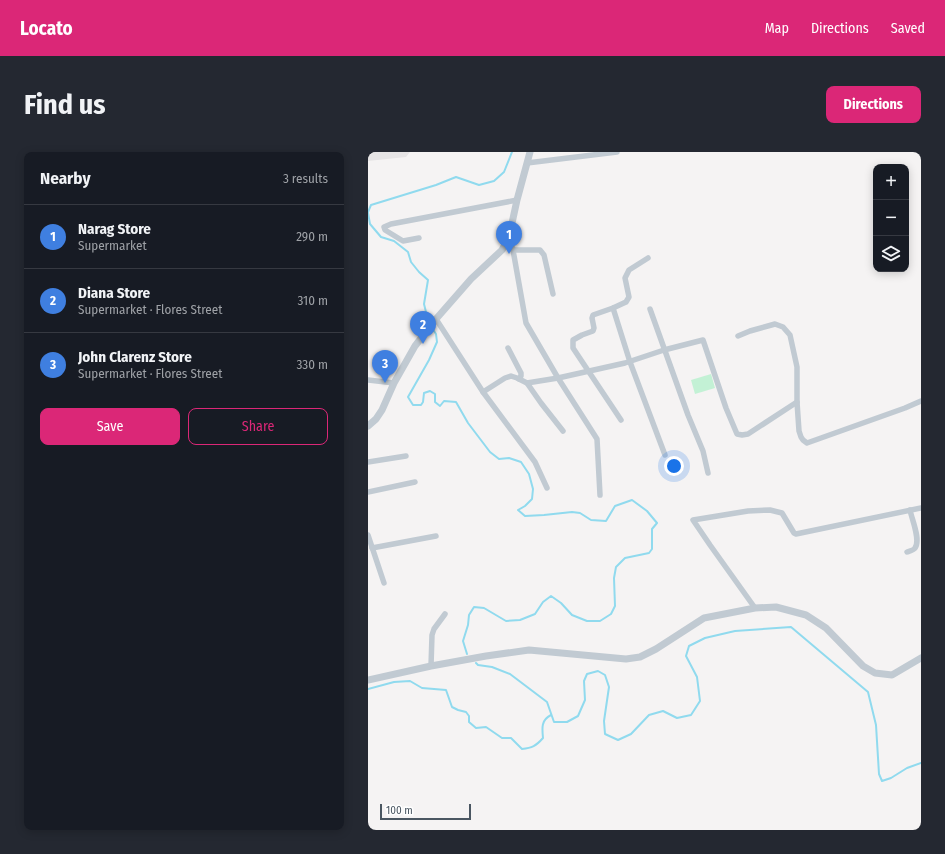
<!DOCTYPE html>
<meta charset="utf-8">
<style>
:root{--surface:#171b24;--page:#242831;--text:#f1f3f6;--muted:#9ea1a6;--line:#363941;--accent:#db2777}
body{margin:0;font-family:"Fira Sans Condensed",sans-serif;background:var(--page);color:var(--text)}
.controls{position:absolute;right:12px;top:12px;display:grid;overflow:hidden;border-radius:8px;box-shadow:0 2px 10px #0003}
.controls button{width:36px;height:36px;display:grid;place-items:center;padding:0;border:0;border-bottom:1px solid var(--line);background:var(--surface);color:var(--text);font:20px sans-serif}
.scale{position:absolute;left:12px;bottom:10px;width:91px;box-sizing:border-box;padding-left:4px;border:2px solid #4a5661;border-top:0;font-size:11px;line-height:14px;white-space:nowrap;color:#4a5661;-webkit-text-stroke:3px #fff;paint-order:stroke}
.you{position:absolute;left:306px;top:314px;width:14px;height:14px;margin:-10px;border:3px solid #fff;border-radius:50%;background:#1a73e8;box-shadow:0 0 0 6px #1a73e833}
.badge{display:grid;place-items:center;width:26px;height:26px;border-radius:50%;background:var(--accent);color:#fff;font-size:13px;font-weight:700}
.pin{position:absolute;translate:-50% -33px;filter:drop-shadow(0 1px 2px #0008)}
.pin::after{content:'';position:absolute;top:21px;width:14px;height:12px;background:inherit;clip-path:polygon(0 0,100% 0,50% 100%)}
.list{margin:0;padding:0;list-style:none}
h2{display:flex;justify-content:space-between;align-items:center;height:52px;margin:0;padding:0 16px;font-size:17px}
h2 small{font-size:13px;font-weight:400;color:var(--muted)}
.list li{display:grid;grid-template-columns:26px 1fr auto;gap:12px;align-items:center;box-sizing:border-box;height:64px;padding:0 16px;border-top:1px solid var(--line)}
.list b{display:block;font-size:15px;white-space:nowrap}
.list p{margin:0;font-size:13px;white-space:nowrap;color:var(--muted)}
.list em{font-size:13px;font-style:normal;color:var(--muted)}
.actions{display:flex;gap:8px;padding:12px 16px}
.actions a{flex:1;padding:9px 0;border:1px solid var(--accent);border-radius:8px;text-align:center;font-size:14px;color:var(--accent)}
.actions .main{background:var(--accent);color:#fff}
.icon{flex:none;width:22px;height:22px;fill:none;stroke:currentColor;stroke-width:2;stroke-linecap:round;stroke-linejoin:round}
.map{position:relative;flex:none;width:553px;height:678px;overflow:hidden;border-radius:8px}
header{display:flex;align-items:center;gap:24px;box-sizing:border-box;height:56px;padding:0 20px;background:var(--accent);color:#fff}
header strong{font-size:19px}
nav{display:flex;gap:22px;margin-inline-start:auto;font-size:14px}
.intro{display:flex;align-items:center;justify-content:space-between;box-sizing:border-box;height:96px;padding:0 24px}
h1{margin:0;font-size:28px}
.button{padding:10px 18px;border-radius:8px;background:var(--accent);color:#fff;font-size:14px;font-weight:700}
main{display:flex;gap:24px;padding:0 24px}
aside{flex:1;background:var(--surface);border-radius:8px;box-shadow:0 2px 10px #0003}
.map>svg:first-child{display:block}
.education{fill:#e6e4e5}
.green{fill:#c3f1d5}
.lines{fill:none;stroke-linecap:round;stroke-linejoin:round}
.stream{stroke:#90daee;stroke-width:2}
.minor{stroke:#c1cad2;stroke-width:5.5}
.tertiary{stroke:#c1cad2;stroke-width:7}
</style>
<header>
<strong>Locato</strong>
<nav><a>Map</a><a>Directions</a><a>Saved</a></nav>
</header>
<div class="intro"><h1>Find us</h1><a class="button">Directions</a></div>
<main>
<aside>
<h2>Nearby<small>3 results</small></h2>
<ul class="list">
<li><span class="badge" style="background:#3f7fe0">1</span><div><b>Narag Store</b><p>Supermarket</p></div><em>290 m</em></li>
<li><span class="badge" style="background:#3f7fe0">2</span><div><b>Diana Store</b><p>Supermarket · Flores Street</p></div><em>310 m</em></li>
<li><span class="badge" style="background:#3f7fe0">3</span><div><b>John Clarenz Store</b><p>Supermarket · Flores Street</p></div><em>330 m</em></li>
</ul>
<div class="actions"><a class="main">Save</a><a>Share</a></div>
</aside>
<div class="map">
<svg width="553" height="678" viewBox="0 0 553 678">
<rect width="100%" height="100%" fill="#f5f3f3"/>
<path class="education" d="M 0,0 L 42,0 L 38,5 L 0,9 Z"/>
<path class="green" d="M 343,222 L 347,236 L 327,242 L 323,228 Z"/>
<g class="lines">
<g class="stream">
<path d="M 0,60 L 3,53 L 68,33 L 88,25 L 111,33 L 126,29 L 136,20 L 144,0"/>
<path d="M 0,61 L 2,72 L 13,85 L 26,89 L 40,100 L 43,110 L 51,120 L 60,128 L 56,152 L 60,168"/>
<path d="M 66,179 L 68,182 L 69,190 L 61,208 L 40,245 L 45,253 L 53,253 L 55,250 L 56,241 L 62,239 L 67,242 L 67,250 L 72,254 L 76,249 L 88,250 L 100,271 L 122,300 L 131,307 L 141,306 L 153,310 L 161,322 L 165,337 L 164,347 L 157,354 L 150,358 L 157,364 L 176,363 L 204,360 L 212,361 L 223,368 L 238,369 L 247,354 L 264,348 L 279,359 L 289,371 L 284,377 L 284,397 L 281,401 L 257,406 L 248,415 L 246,426 L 247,454 L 243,462 L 232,469 L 219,469 L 204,463 L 193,451 L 183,444 L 175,450 L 167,462 L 152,468 L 138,469 L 116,456 L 106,455 L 101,463 L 100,473 L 95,489 L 99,502"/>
<path d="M 108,511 L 110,513 L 124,515 L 142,522 L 179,550 L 186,570 L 199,570 L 210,564 L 217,548 L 216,529 L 219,522 L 230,519 L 237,523 L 241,535 L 236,569 L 237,582 L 250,588 L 263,582 L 281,563 L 295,559 L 309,566 L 323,563 L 332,549 L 329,525 L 318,504 L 321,494 L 337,486 L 367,479 L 423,475 L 500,540 L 508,573 L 511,622 L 514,629 L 523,626 L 539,616 L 553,611"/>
<path d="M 0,537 L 26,530 L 42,529 L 54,536 L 78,538 L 84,555 L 90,558 L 98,560 L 101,564 L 101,570 L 108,576 L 118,575 L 134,586 L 143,586 L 154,597 C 164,596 168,594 175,586 C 174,576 173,568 183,563"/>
</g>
<g class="minor">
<path d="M 159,11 L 249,0"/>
<path d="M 141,85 L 145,98 L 158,171 L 190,226 L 229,287 L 232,343"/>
<path d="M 51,86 L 35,89 L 17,78 L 16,75 L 23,72 L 149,48"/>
<path d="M 145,98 L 172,98 L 176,103 L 185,142"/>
<path d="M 245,156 L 262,210 L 297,303"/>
<path d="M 282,157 L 320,263 L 335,299 L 340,321"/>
<path d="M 68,167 L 115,240 L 167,310 L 179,336"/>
<path d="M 370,184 L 382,179 L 407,172 L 415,175 L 422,183 L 429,215 L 429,250 L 431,279 L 433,285 L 435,288 L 439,291 L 537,256 L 553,249"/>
<path d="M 140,196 L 153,221 L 153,224 L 151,227"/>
<path d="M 0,228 L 26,231"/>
<path d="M 159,231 L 173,251 L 195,279"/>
<path d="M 115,240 L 137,226 L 143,224 L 149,226 L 159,231 L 190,226 L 257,211 L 296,198 L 335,188 L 358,256 L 369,282 L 374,283 L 380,282 L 429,250"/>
<path d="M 253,268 L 205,196 L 205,188 L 214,183 L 225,179 L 226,176 L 224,166 L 225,163 L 245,156 L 258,150 L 261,145 L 257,126 L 261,118 L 280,106"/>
<path d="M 0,310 L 38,304"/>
<path d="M 0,340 L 47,330"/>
<path d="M 0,383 L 16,431"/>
<path d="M 4,396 L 68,384"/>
<path d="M 539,400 C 542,399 546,398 547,396 C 553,388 544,368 542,358"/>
<path d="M 387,456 L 342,393 L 325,368 L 380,359 L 402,358 L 414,361 L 426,381 L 428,382 L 553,356"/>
<path d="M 63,514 L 64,483 L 66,477 L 77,462"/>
</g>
<g class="tertiary">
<path d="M 0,274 L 8,267 L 14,258 L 26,231 L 47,194 L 68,167 L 103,127 L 134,98 L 141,85 L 149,48 L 162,0"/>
<path d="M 0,528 L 63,514 L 118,504 L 161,498 L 258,507 L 272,505 L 288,497 L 336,466 L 387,456 L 408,455 L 438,463 L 458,476 L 495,514 L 507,521 L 524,523 L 553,506"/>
</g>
</g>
</svg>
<div class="controls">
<button>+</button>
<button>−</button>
<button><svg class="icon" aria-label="layers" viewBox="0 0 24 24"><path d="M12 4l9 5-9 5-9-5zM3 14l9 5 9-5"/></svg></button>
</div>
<div class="scale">100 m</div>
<div class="you"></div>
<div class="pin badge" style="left:141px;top:102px;background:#3f7fe0">1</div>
<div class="pin badge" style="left:55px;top:192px;background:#3f7fe0">2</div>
<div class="pin badge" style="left:17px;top:231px;background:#3f7fe0">3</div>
</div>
</main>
